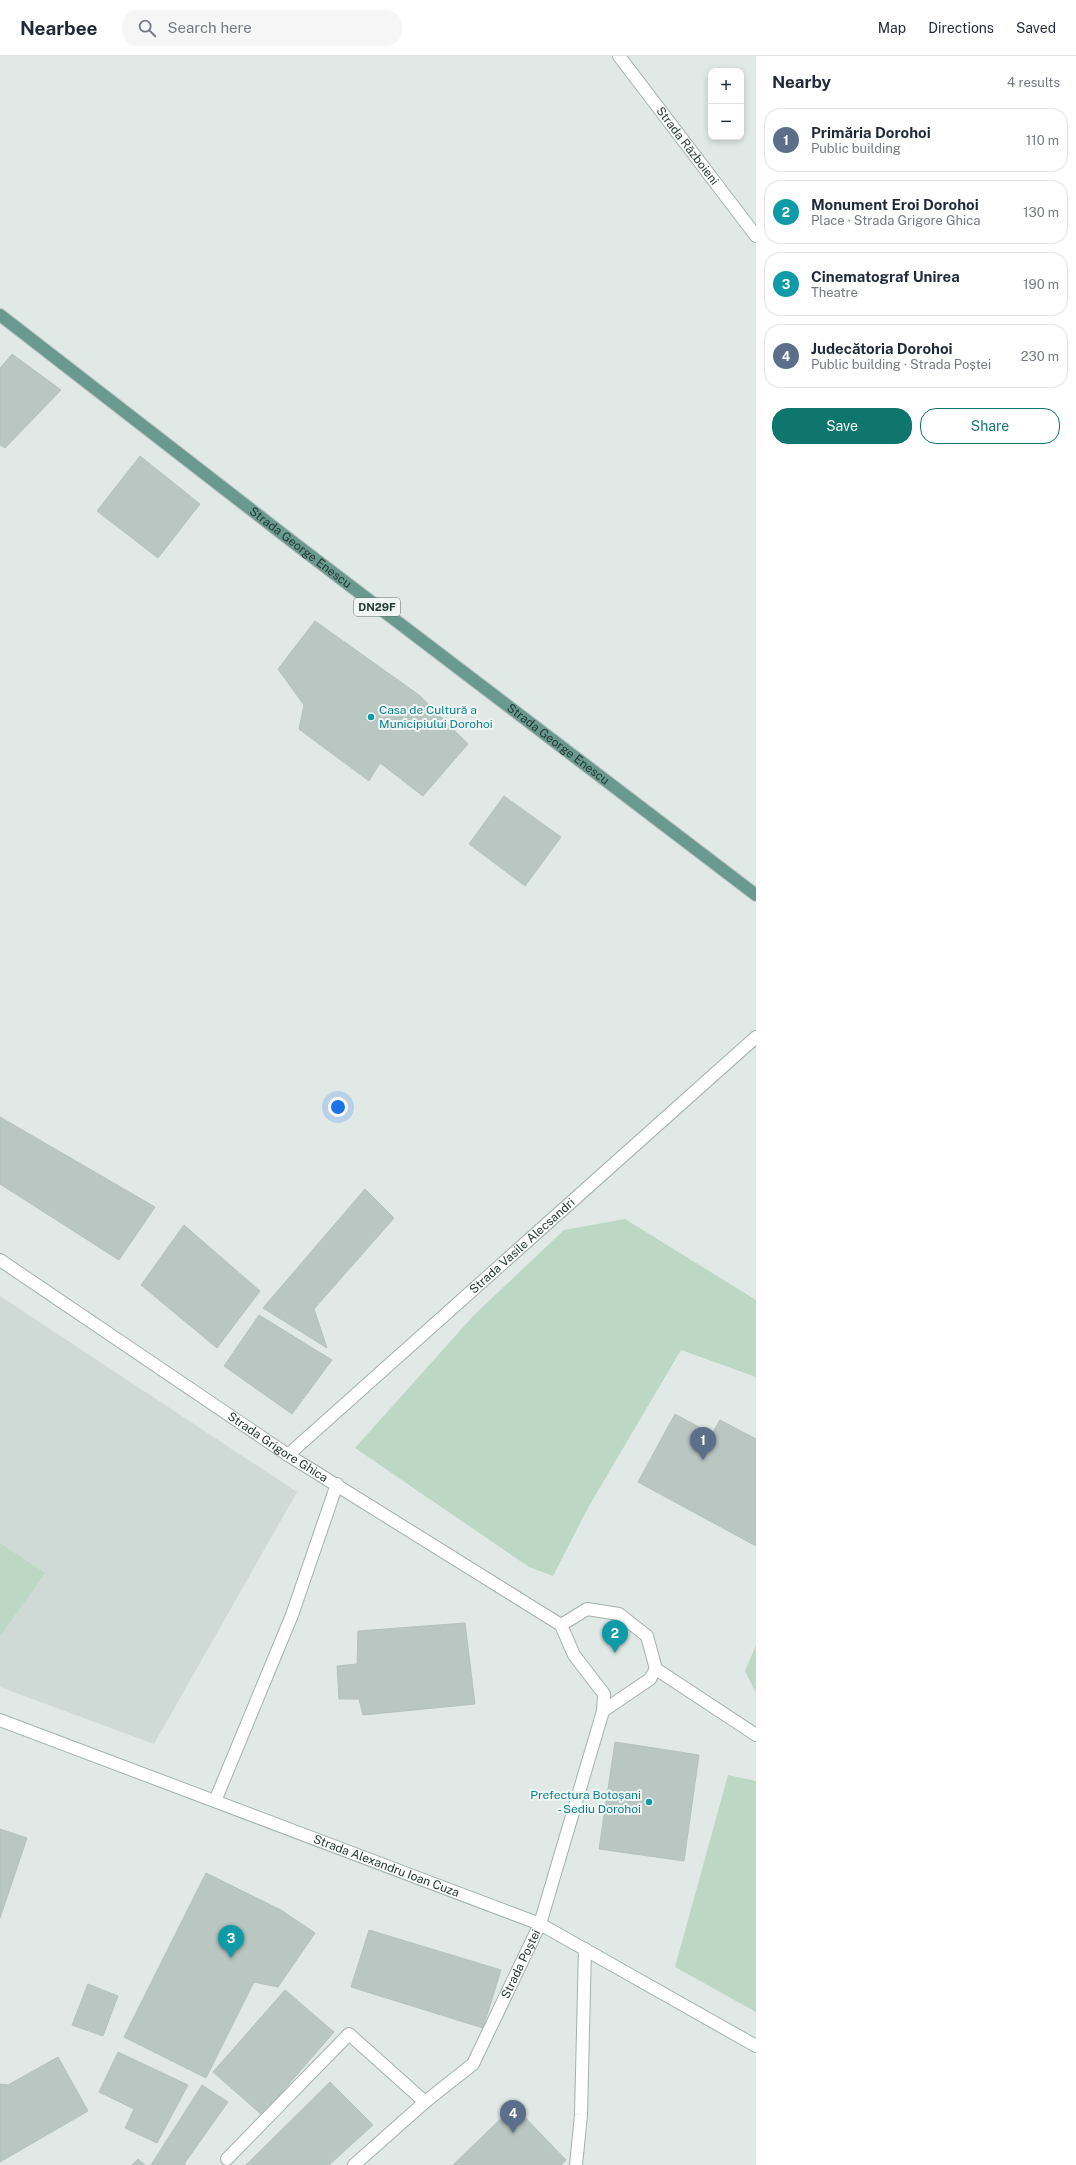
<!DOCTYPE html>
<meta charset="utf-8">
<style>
:root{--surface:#fff;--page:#f6f6f7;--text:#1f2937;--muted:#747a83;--line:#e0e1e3;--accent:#0f766e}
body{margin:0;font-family:"Public Sans",sans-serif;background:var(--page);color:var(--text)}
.controls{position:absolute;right:12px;top:12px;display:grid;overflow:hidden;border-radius:8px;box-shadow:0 2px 6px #0003}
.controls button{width:36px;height:36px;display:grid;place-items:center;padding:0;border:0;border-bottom:1px solid var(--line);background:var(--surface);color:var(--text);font:20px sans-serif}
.you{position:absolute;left:338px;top:1051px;width:14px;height:14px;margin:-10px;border:3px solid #fff;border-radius:50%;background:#1a73e8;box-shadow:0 0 0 6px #1a73e833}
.badge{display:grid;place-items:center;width:26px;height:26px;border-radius:50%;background:var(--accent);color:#fff;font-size:13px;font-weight:700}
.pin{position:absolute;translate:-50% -33px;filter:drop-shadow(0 1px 2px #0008)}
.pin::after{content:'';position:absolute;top:21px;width:14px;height:12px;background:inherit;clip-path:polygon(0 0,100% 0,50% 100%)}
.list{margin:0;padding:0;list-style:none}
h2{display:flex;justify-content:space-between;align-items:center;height:52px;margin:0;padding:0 16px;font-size:17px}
h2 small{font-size:13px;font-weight:400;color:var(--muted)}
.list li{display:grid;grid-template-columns:26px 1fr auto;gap:12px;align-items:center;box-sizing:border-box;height:64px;margin:0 8px 8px;padding:0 8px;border:1px solid var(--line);border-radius:16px}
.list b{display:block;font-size:15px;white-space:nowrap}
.list p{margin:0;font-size:13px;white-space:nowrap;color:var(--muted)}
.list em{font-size:13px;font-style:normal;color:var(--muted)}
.actions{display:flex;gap:8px;padding:12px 16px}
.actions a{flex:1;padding:9px 0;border:1px solid var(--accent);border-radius:16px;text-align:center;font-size:14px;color:var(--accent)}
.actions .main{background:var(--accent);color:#fff}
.icon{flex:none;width:22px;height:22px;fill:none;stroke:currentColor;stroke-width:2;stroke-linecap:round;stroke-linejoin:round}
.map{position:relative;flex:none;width:756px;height:2109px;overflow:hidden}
header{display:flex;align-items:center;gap:24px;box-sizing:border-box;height:56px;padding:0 20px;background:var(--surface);border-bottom:1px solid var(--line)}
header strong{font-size:19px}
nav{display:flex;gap:22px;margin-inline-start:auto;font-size:14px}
.search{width:280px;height:36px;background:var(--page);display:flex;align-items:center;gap:10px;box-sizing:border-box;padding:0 14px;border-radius:16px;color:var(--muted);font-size:15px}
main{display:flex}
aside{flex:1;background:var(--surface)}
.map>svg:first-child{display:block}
.built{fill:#cfd9d5}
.green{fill:#bcd8c4}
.building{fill:#b9c6c2;stroke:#b4c2bd}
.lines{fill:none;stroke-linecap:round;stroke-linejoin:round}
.lane-casing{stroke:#a4b0ad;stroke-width:14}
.street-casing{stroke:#a4b0ad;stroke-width:14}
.secondary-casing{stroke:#a1b4ad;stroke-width:14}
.primary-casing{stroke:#bdc3c2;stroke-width:14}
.lane{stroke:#fff;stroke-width:12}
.street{stroke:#fff;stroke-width:12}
.secondary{stroke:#fff;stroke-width:12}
.primary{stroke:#6a998f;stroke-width:12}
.culture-dot{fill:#0f9aa8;stroke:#f0f6f4;stroke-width:1.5}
.labels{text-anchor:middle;stroke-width:4;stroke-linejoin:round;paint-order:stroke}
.shield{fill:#f0f6f4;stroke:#60716d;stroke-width:1}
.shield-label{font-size:11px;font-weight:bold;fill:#233833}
.street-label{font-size:12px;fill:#233833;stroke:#f0f6f4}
.culture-label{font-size:12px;fill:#0d838f;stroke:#f0f6f4;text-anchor:start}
</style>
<header>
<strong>Nearbee</strong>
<div class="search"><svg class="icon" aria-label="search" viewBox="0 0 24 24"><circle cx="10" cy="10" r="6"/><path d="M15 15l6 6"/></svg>Search here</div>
<nav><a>Map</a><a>Directions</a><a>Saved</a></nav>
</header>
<main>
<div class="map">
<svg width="756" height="2109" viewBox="0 0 756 2109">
<rect width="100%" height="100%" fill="#e0e9e6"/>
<path class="built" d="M 0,1240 L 297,1436 L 154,1688 L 0,1631 Z"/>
<g class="green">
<path d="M 625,1163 L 756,1244 L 756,1321 L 681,1294 L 589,1450 L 553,1520 L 529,1511 L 355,1392 L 474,1259 L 564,1174 Z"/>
<path d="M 0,1487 L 45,1517 L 0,1580 Z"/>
<path d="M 756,1589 L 756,1637 L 745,1615 Z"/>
<path d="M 728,1719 L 756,1725 L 756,1956 L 675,1911 Z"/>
</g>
<g class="building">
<path d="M 12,298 L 61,334 L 5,392 L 0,389 L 0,312 Z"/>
<path d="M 140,400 L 200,448 L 158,502 L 97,455 Z"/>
<path d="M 315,565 L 419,639 L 468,688 L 423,740 L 380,707 L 369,725 L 299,673 L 304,649 L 278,613 Z"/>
<path d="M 504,740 L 561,781 L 525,830 L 469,788 Z"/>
<path d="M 0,1061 L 155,1151 L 119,1204 L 0,1128 Z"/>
<path d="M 365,1133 L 394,1162 L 314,1253 L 327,1292 L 263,1252 Z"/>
<path d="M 184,1169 L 260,1235 L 217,1292 L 141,1229 Z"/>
<path d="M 259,1259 L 332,1304 L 292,1358 L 224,1310 Z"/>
<path d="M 675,1358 L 712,1378 L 720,1364 L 756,1383 L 756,1490 L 638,1426 Z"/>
<path d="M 465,1567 L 475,1648 L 363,1659 L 359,1643 L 339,1643 L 337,1610 L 357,1608 L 358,1575 Z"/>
<path d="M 615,1686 L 699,1699 L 684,1805 L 599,1793 Z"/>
<path d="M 0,1773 L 27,1782 L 0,1862 Z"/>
<path d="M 206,1817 L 281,1854 L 315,1877 L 278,1931 L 254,1926 L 206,2022 L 124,1981 Z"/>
<path d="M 369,1874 L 501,1914 L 483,1972 L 351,1931 Z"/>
<path d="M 88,1928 L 118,1940 L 103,1980 L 72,1969 Z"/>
<path d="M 285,1934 L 334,1976 L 262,2059 L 213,2016 Z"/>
<path d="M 118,1996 L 188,2029 L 157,2087 L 125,2072 L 134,2053 L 99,2036 Z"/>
<path d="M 58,2001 L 88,2055 L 0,2106 L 0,2028 L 8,2029 Z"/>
<path d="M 330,2026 L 373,2069 L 329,2109 L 246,2109 Z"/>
<path d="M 202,2029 L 228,2046 L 184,2108 L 186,2109 L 151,2109 Z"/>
<path d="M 514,2050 L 566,2104 L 561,2109 L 453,2109 Z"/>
<path d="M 138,2103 L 145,2109 L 132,2109 Z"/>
</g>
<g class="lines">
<g class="lane-casing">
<g id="lane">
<path d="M 215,1745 L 292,1559 L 337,1428"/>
<path d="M 227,2103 L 349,1978 L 425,2046"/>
<path d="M 576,2109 L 581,2059 L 585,1893"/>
</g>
</g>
<g class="street-casing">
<g id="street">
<path id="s1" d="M 619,0 L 756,180"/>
<path id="s2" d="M 0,1204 L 288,1399 L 561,1569 L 587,1553 L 619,1558 L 647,1580 L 656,1613 L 756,1679"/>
<path id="s3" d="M 288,1399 L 756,981"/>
<path d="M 561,1569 L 574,1599 L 604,1638 L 603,1655 L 650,1623 L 656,1613"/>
<path id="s4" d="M 354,2109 L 425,2046 L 473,2008 L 540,1868 L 603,1655"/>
</g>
</g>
<g class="secondary-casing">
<g id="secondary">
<path id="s5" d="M 0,1664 L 540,1868 L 756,1990"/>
</g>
</g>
<g class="primary-casing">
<g id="primary">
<path id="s6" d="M 0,259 L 298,490 L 756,839"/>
</g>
</g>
<use href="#lane" class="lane"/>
<use href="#street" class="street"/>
<use href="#secondary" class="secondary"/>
<use href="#primary" class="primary"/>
</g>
<g class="culture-dot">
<circle cx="371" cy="661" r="4"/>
<circle cx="649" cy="1746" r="4"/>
</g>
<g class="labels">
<rect class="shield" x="354" y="542" width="46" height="18" rx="3"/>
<g class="shield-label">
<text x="377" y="555">DN29F</text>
</g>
<g class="street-label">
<text dy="4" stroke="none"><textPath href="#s1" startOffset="113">Strada Războieni</textPath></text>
<text dy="4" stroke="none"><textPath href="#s6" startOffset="380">Strada George Enescu</textPath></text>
<text dy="4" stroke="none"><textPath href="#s6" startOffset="704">Strada George Enescu</textPath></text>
<text dy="4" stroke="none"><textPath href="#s3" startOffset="314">Strada Vasile Alecsandri</textPath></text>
<text dy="4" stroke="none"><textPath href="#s2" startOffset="335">Strada Grigore Ghica</textPath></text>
<text dy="4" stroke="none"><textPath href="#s5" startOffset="413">Strada Alexandru Ioan Cuza</textPath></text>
<text dy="4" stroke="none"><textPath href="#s4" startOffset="267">Strada Poștei</textPath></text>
</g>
<g class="culture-label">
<text x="379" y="658">Casa de Cultură a<tspan x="379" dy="14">Municipiului Dorohoi</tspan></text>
<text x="641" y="1743" text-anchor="end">Prefectura Botoșani<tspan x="641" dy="14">- Sediu Dorohoi</tspan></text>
</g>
</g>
</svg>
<div class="controls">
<button>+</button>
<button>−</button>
</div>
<div class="you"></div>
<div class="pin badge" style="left:703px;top:1404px;background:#5c6f8a">1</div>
<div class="pin badge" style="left:615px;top:1597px;background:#0f9aa8">2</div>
<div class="pin badge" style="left:231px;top:1902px;background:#0f9aa8">3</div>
<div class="pin badge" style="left:513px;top:2077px;background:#5c6f8a">4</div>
</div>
<aside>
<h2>Nearby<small>4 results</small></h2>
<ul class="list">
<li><span class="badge" style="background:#5c6f8a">1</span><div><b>Primăria Dorohoi</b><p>Public building</p></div><em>110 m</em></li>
<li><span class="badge" style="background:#0f9aa8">2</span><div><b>Monument Eroi Dorohoi</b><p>Place · Strada Grigore Ghica</p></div><em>130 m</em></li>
<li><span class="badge" style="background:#0f9aa8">3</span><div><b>Cinematograf Unirea</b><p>Theatre</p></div><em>190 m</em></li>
<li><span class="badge" style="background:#5c6f8a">4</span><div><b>Judecătoria Dorohoi</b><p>Public building · Strada Poștei</p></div><em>230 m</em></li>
</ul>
<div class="actions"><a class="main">Save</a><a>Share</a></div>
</aside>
</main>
